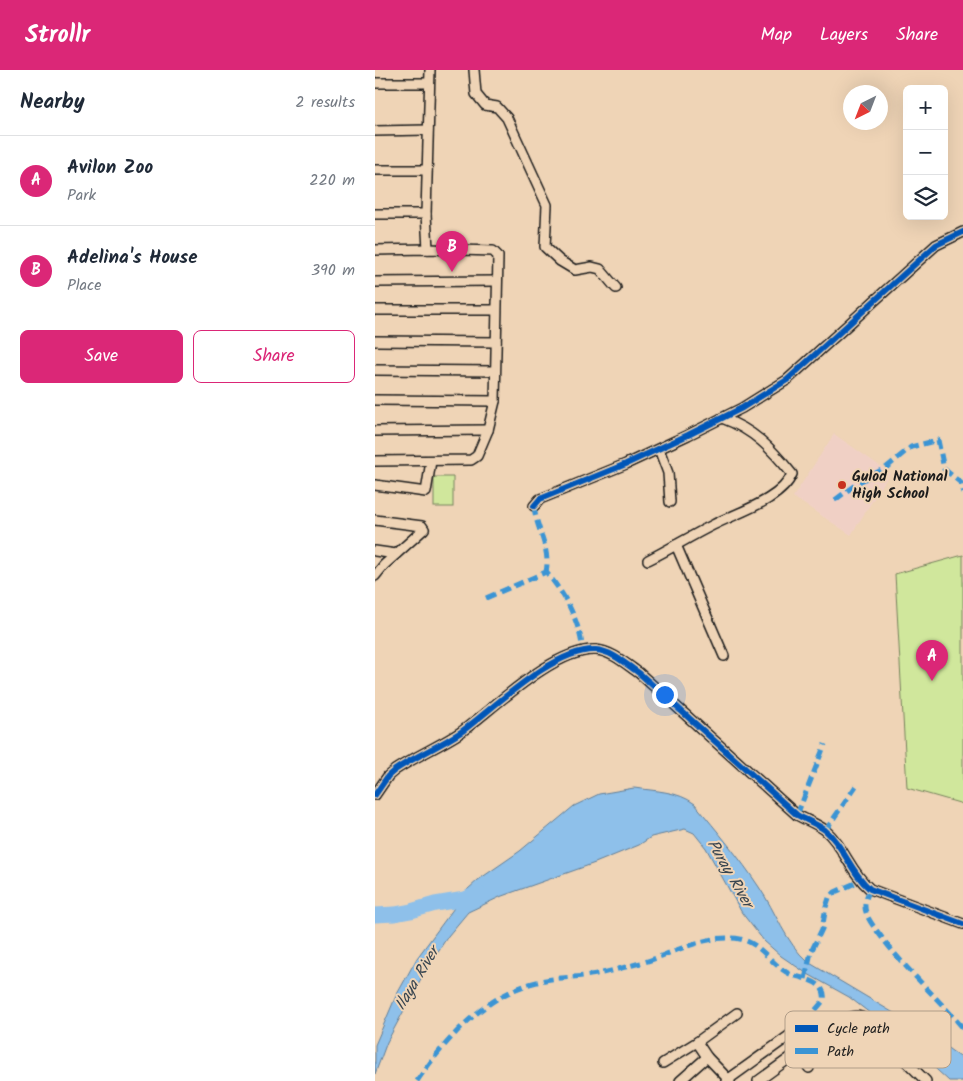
<!DOCTYPE html>
<meta charset="utf-8">
<style>
:root{--surface:#fff;--page:#f6f6f7;--text:#1f2937;--muted:#747a83;--line:#e0e1e3;--accent:#db2777}
body{margin:0;font-family:Kalam,sans-serif;background:var(--page);color:var(--text)}
.controls{position:absolute;right:15px;top:15px;display:grid;overflow:hidden;border-radius:8px;box-shadow:0 5px 20px #0002}
.controls button{width:45px;height:45px;display:grid;place-items:center;padding:0;border:0;border-bottom:1px solid var(--line);background:var(--surface);color:var(--text);font:25px sans-serif}
.compass{position:absolute;left:468px;top:15px;width:45px;height:45px;border-radius:50%;background:var(--surface);box-shadow:0 5px 20px #0002;rotate:222deg}
.you{position:absolute;left:289px;top:624px;width:18px;height:18px;margin:-12px;border:4px solid #fff;border-radius:50%;background:#1a73e8;box-shadow:0 0 0 8px #1a73e833}
.badge{display:grid;place-items:center;width:32px;height:32px;border-radius:50%;background:var(--accent);color:#fff;font-size:16px;font-weight:700}
.pin{position:absolute;translate:-50% -41px;filter:drop-shadow(0 1px 2px #0008)}
.pin::after{content:'';position:absolute;top:26px;width:18px;height:15px;background:inherit;clip-path:polygon(0 0,100% 0,50% 100%)}
.list{margin:0;padding:0;list-style:none}
h2{display:flex;justify-content:space-between;align-items:center;height:65px;margin:0;padding:0 20px;font-size:21px}
h2 small{font-size:16px;font-weight:400;color:var(--muted)}
.list li{display:grid;grid-template-columns:32px 1fr auto;gap:15px;align-items:center;box-sizing:border-box;height:90px;padding:0 20px;border-top:1px solid var(--line)}
.list b{display:block;font-size:19px;white-space:nowrap}
.list p{margin:0;font-size:16px;white-space:nowrap;color:var(--muted)}
.list em{font-size:16px;font-style:normal;color:var(--muted)}
.actions{display:flex;gap:10px;padding:15px 20px}
.actions a{flex:1;padding:11px 0;border:1px solid var(--accent);border-radius:8px;text-align:center;font-size:18px;color:var(--accent)}
.actions .main{background:var(--accent);color:#fff}
.icon{flex:none;width:28px;height:28px;fill:none;stroke:currentColor;stroke-width:2;stroke-linecap:round;stroke-linejoin:round}
.map{position:relative;flex:none;width:588px;height:1011px;overflow:hidden}
header{display:flex;align-items:center;gap:30px;box-sizing:border-box;height:70px;padding:0 25px;background:var(--accent);color:#fff}
header strong{font-size:24px}
nav{display:flex;gap:28px;margin-inline-start:auto;font-size:18px}
main{display:flex}
aside{flex:1;background:var(--surface)}
.map>svg:first-child{display:block}
.built{fill:#f0d0c5}
.green{fill:#d0e79c;stroke:#76825c}
.water{fill:#8ec0ea;stroke:#607e98}
.lines{fill:none;stroke-linecap:round;stroke-linejoin:round}
.river{stroke:#8ec0ea;stroke-width:15}
.minor-casing{stroke:#1c1c1c;stroke-width:12}
.minor{stroke:#efd4b6;stroke-width:9}
.quiet{stroke:#3a94d4;stroke-width:5;stroke-dasharray:10 5;stroke-linecap:butt}
.cycleway-casing{stroke:#efd4b6;stroke-width:9}
.cycleway{stroke:#0057b8;stroke-width:6}
.poi-dot{fill:#c8321e;stroke:#efd4b6;stroke-width:2}
.labels{text-anchor:middle;stroke-width:4;stroke-linejoin:round;paint-order:stroke}
.poi-label{font-size:15px;font-weight:bold;fill:#1c1c1c;stroke:#efd4b6;text-anchor:start}
.water-label{font-size:16px;font-style:italic;fill:#384550;stroke:#efd4b6}
.key{fill:#efd4b6;stroke:#b09d88;stroke-width:1}
.key-label{font-size:14px;fill:#1c1c1c}
</style>
<header>
<strong>Strollr</strong>
<nav><a>Map</a><a>Layers</a><a>Share</a></nav>
</header>
<main>
<aside>
<h2>Nearby<small>2 results</small></h2>
<ul class="list">
<li><span class="badge">A</span><div><b>Avilon Zoo</b><p>Park</p></div><em>220 m</em></li>
<li><span class="badge">B</span><div><b>Adelina's House</b><p>Place</p></div><em>390 m</em></li>
</ul>
<div class="actions"><a class="main">Save</a><a>Share</a></div>
</aside>
<div class="map">
<svg width="588" height="1011" viewBox="0 0 588 1011">
<rect width="100%" height="100%" fill="#efd4b6"/>
<filter id="ink" filterUnits="userSpaceOnUse"><feTurbulence type="fractalNoise" baseFrequency=".02" numOctaves="2"/><feDisplacementMap in="SourceGraphic" scale="10" xChannelSelector="R" yChannelSelector="G"/><feConvolveMatrix kernelMatrix="1 2 1 2 8 2 1 2 1" color-interpolation-filters="sRGB"/></filter>
<g filter="url(#ink)">
<path class="built" d="M 459,364 L 515,403 L 476,465 L 418,427 Z"/>
<g class="green">
<rect x="59" y="407" width="19" height="30"/>
<path d="M 588,485 L 588,734 L 532,718 L 520,504 Z"/>
</g>
<path class="water" d="M 259,718 C 280,721 303,721 320,734 C 342,761 365,788 384,817 C 401,842 410,872 433,892 L 549,961 L 588,989 L 588,1011 L 574,1011 L 526,967 L 474,927 L 431,903 L 406,886 L 389,871 L 367,843 L 331,778 L 319,763 L 310,759 L 276,767 L 264,775 L 220,793 L 127,826 L 93,842 L 73,866 L 49,903 L 12,972 L 0,1004 L 0,975 L 21,926 L 42,888 L 93,819 L 103,810 L 145,781 L 199,736 L 224,724 Z"/>
<g class="lines">
<path class="river" d="M 0,845 L 20,844 L 36,841 L 60,834 L 90,829 L 103,823"/>
<g class="minor-casing">
<g id="minor">
<path d="M 99,0 L 101,24 L 110,35 L 122,37 L 132,48 L 172,135 L 170,177 L 185,191 L 200,200 L 217,197 L 225,199 L 241,218"/>
<path d="M 0,13 L 54,13"/>
<path d="M 0,61 L 53,60"/>
<path d="M 0,100 L 52,100"/>
<path d="M 0,144 L 51,144"/>
<path d="M 53,179 L 51,144 L 55,0"/>
<path d="M 0,180 L 53,179 L 118,181 L 123,186 L 120,331 L 113,360 L 102,386 L 96,390 L 0,391"/>
<path d="M 0,212 L 122,211"/>
<path d="M 0,240 L 121,240"/>
<path d="M 0,271 L 121,272"/>
<path d="M 0,300 L 120,301"/>
<path d="M 0,330 L 120,331"/>
<path d="M 0,361 L 113,360"/>
<path d="M 284,379 L 293,403 L 295,432"/>
<path d="M 0,415 L 51,422 L 56,391"/>
<path d="M 159,436 L 165,429 L 251,394 L 313,365 L 367,338 L 412,310 L 561,175 L 588,162"/>
<path d="M 0,450 L 47,456 L 49,459 L 9,495 L 0,506"/>
<path d="M 301,475 L 349,586"/>
<path d="M 0,481 L 21,484"/>
<path d="M 273,490 C 295,479 316,466 338,455 C 361,443 407,430 417,404 C 396,378 379,360 347,348"/>
<path d="M 0,725 L 13,706 L 20,700 C 41,686 65,676 86,662 C 119,638 179,578 221,580 C 237,581 252,595 264,603 L 422,745 C 431,750 442,754 450,760 C 469,776 475,802 495,819 L 588,854"/>
<path d="M 322,972 L 362,943"/>
<path d="M 422,982 L 434,998"/>
<path d="M 288,993 L 322,972 L 332,987 L 355,1011"/>
<path d="M 305,1011 L 332,987"/>
<path d="M 351,1011 L 425,958"/>
<path d="M 383,1011 L 459,956 C 467,952 476,944 486,947 L 551,1011"/>
</g>
</g>
<use href="#minor" class="minor"/>
<g class="quiet">
<path d="M 460,430 L 484,412 L 512,397 L 536,377 L 563,370 L 569,399 L 586,413 L 588,423"/>
<path d="M 159,436 C 161,459 176,478 171,502"/>
<path d="M 111,528 L 171,502 C 191,526 204,550 208,581"/>
<path d="M 422,745 L 450,674"/>
<path d="M 450,761 L 481,716"/>
<path d="M 495,819 C 492,826 488,834 491,842 C 493,850 500,858 505,865 C 530,899 561,926 588,958"/>
<path d="M 430,909 L 436,882 L 447,859 L 451,837 L 454,828 L 460,822 L 485,811"/>
<path d="M 42,1011 C 72,968 111,923 166,911 C 182,907 199,908 215,905 C 232,903 249,897 266,893 C 298,884 330,863 365,869 C 387,873 397,897 417,905 C 430,909 452,912 449,930 L 425,958"/>
</g>
<g class="cycleway-casing">
<g id="cycleway">
<path d="M 159,436 L 165,429 L 251,394 L 313,365 L 367,338 L 412,310 L 561,175 L 588,162"/>
<path d="M 0,725 L 13,706 L 20,700 C 41,686 65,676 86,662 C 119,638 179,578 221,580 C 237,581 252,595 264,603 L 422,745 C 431,750 442,754 450,760 C 469,776 475,802 495,819 L 588,854"/>
</g>
</g>
<use href="#cycleway" class="cycleway"/>
</g>
</g>
<circle class="poi-dot" cx="467" cy="415" r="5"/>
<g class="labels">
<g class="poi-label">
<text x="477" y="411">Gulod National<tspan x="477" dy="17">High School</tspan></text>
</g>
<g class="water-label">
<text transform="translate(356 803) rotate(60)" y="6">Puray River</text>
<text transform="translate(41 908) rotate(-59)" y="6">Ilaya River</text>
</g>
</g>
<rect x="410" y="941" width="166" height="57" rx="8" class="key"/>
<rect x="420" y="955" width="23" height="7" fill="#0057b8"/>
<rect x="420" y="978" width="23" height="6" fill="#3a94d4"/>
<g class="key-label">
<text x="452" y="963">Cycle path</text>
<text x="452" y="986">Path</text>
</g>
</svg>
<div class="controls">
<button>+</button>
<button>−</button>
<button><svg class="icon" aria-label="layers" viewBox="0 0 24 24"><path d="M12 4l9 5-9 5-9-5zM3 14l9 5 9-5"/></svg></button>
</div>
<svg class="compass" viewBox="-18 -18 36 36"><path d="M0-13l5 13h-10z" fill="#e53935"/><path d="M0 13l5-13h-10z" fill="#747a83"/></svg>
<div class="you"></div>
<div class="pin badge" style="left:557px;top:611px">A</div>
<div class="pin badge" style="left:77px;top:202px">B</div>
</div>
</main>
